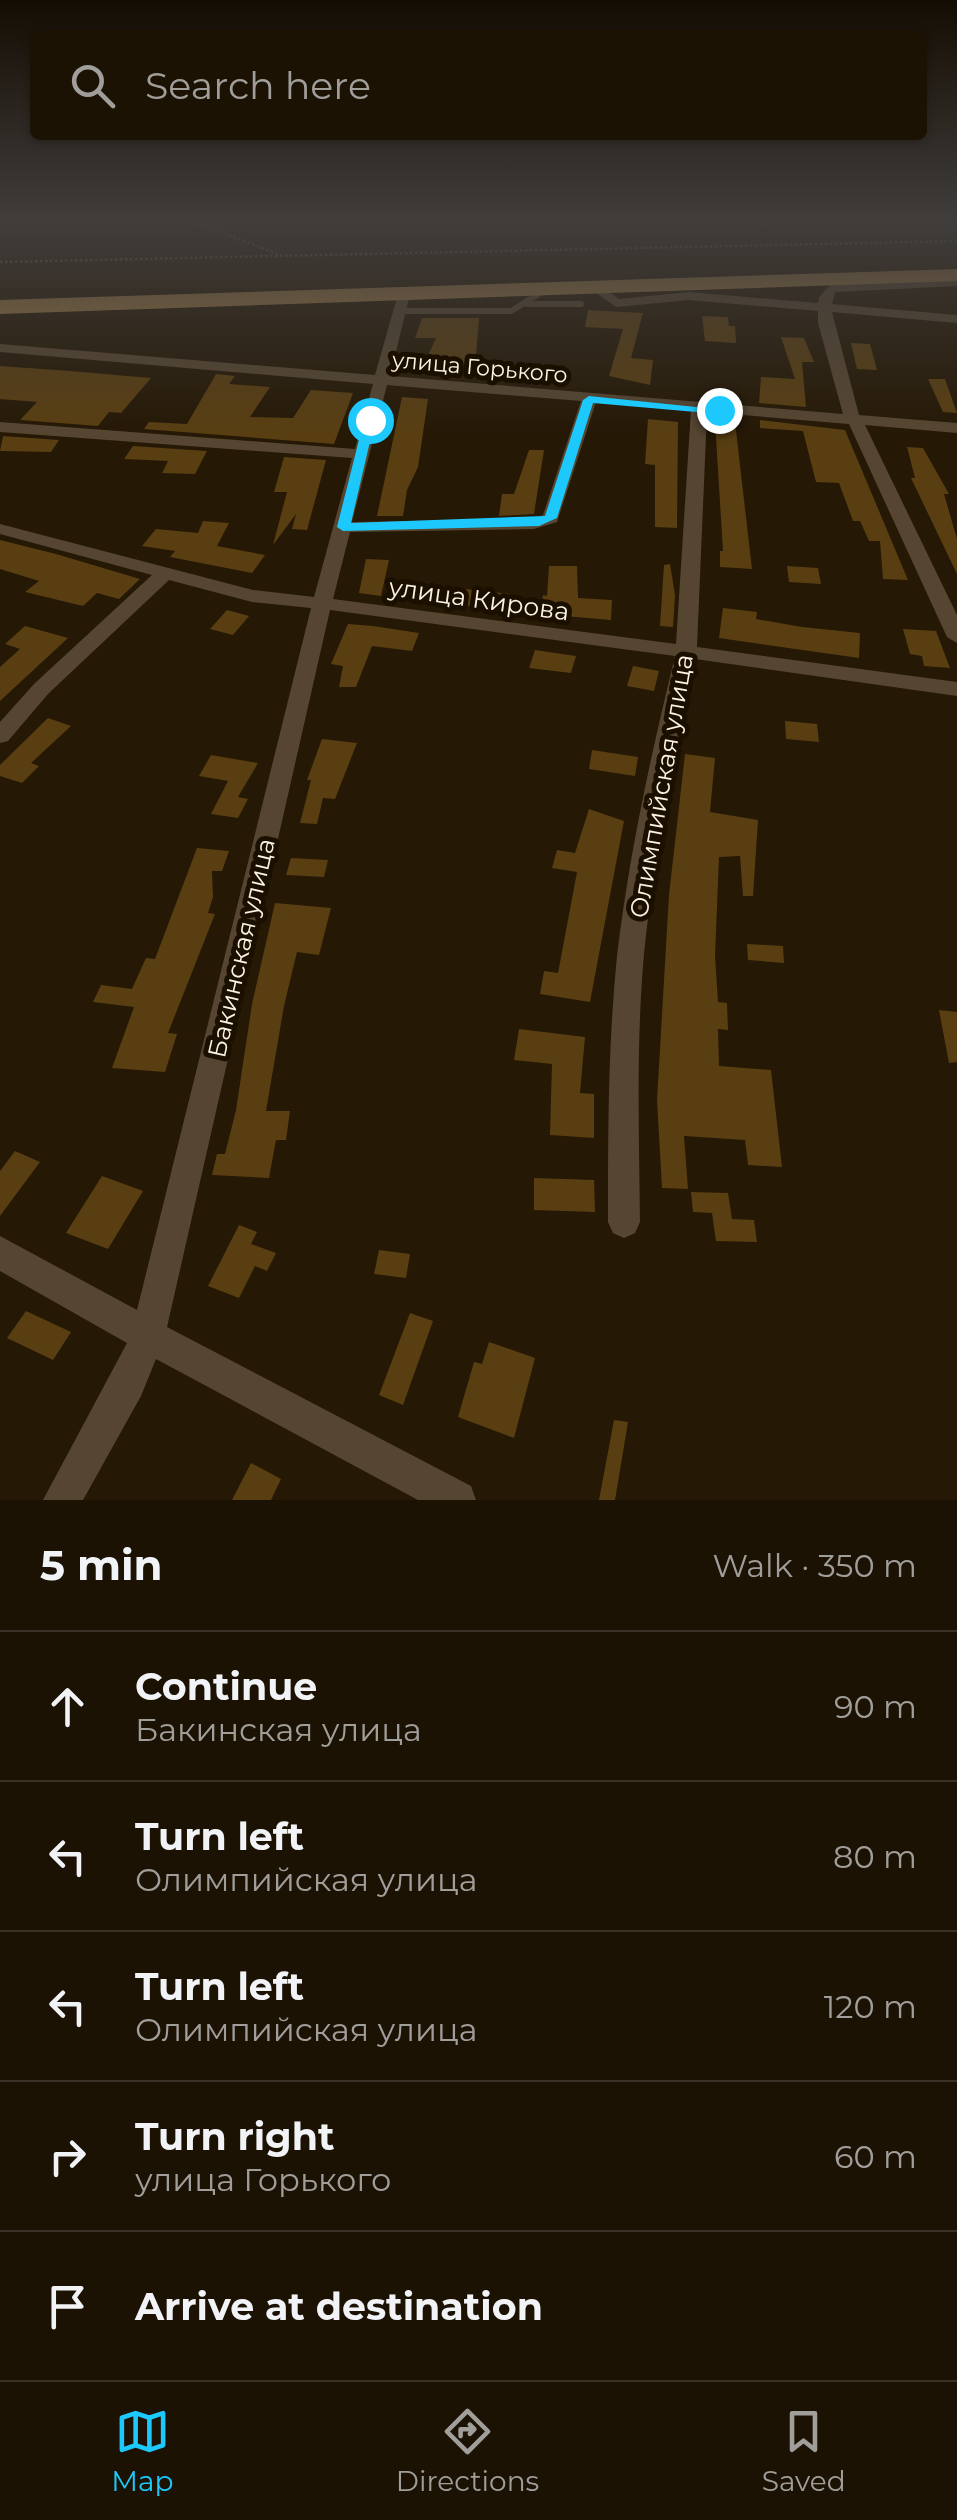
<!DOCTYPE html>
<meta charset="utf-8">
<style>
:root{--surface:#1c1204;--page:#292013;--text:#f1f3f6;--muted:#a09e9a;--line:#3a3226;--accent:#1dc9fc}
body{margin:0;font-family:Montserrat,sans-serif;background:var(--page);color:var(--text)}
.stop{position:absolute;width:30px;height:30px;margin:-22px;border:8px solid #1dc9fc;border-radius:50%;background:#fff}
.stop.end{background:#1dc9fc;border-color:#fff;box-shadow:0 2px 10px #0008}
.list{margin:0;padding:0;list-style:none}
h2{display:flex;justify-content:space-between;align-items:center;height:130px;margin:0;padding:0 40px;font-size:42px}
h2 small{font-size:32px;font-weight:400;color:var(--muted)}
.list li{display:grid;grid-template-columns:65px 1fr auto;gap:30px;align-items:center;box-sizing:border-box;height:150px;padding:0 40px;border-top:2px solid var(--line)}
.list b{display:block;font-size:38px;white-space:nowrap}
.list p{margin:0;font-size:32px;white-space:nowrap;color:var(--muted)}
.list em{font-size:32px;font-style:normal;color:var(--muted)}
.icon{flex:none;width:55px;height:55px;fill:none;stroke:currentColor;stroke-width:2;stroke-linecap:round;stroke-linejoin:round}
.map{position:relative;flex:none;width:957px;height:1500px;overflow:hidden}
.search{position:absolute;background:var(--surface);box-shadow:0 2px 8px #0004;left:30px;right:30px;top:30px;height:110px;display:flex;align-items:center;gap:25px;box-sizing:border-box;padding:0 35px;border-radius:10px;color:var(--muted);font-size:38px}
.sheet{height:880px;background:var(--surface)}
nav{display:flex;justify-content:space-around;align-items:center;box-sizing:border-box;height:140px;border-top:2px solid var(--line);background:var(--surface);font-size:28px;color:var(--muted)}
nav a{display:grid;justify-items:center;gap:5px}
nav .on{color:var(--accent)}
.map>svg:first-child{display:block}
.building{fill:#593e11}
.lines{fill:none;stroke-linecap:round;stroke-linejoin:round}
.path{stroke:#6d6251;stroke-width:2.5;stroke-dasharray:2.5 2.5;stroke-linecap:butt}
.service{stroke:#564631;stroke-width:6}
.minor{fill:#564631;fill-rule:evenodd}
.trunk{fill:#9c7a46;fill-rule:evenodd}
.route{fill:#1dc9fc}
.labels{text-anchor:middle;stroke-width:10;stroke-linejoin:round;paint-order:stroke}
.far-street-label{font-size:22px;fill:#fcf3e7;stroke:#1b0f00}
.street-label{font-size:25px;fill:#fcf3e7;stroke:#1b0f00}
</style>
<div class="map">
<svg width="957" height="1500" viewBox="0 0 957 1500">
<rect width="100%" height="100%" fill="#251805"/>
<g class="building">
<path d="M 588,310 L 643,313 L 631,358 L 653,360 L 650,385 L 609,376 L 623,329 L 585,327 Z"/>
<path d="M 702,316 L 728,317 L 729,326 L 735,326 L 736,343 L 705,341 Z"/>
<path d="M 422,318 L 479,318 L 475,367 L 424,364 L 436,338 L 415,338 Z"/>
<path d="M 781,337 L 804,338 L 814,362 L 802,362 L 806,407 L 759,403 L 761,377 L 795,379 Z"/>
<path d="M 851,343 L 870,344 L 877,370 L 857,369 Z"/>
<path d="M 0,366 L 70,371 L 151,378 L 121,413 L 109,412 L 98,426 L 20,420 L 37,402 L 0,399 Z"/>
<path d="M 216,374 L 235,376 L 229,384 L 270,387 L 250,417 L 293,418 L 311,390 L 353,393 L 334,444 L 144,429 L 149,422 L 187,424 Z"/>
<path d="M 928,379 L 945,379 L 957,413 L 943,412 Z"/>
<path d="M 402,397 L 428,399 L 418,467 L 407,490 L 403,516 L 377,516 Z"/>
<path d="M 648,419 L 678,422 L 677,528 L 655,527 L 655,465 L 645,464 Z"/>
<path d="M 760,420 L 845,430 L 908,580 L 883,579 L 880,541 L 869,541 L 860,521 L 853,521 L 839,483 L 816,482 L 803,431 L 760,428 Z"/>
<path d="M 715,421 L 735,422 L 752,569 L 720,567 L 720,551 L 723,551 Z"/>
<path d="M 3,436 L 59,440 L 51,452 L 0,451 Z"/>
<path d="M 133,446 L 207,451 L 195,474 L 162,473 L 168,461 L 124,459 Z"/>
<path d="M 907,447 L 923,448 L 949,494 L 944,494 L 957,539 L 957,574 L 911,478 L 915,478 Z"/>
<path d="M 529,450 L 544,450 L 534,514 L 499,516 L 502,494 L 514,494 Z"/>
<path d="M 284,457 L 326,460 L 307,530 L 292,529 L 296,514 L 273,545 L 287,492 L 274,492 Z"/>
<path d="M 203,521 L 229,523 L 217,546 L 265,555 L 252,573 L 170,557 L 175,551 L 142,546 L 156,529 L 198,533 Z"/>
<path d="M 0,540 L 56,554 L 140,579 L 119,599 L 97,593 L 83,606 L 25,592 L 39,581 L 0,569 Z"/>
<path d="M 366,559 L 389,560 L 381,596 L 359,593 Z"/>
<path d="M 670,564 L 675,595 L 673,627 L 660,626 L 664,565 Z"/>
<path d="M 549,566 L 577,566 L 578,598 L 612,600 L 611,620 L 540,614 L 543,595 L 547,596 Z"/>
<path d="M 787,566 L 818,568 L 821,584 L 789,582 Z"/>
<path d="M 434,586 L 484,591 L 511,594 L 506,611 L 432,601 Z"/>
<path d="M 723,608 L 757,612 L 756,619 L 802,627 L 860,633 L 859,658 L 719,638 Z"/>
<path d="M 227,610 L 249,616 L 233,635 L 210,629 Z"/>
<path d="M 348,624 L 373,626 L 419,633 L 412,651 L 372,646 L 356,687 L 339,687 L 343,666 L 331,664 Z"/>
<path d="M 25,626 L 68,638 L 0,701 L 0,667 L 20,649 L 5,644 Z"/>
<path d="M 903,629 L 936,631 L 950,668 L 924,666 L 922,656 L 910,654 Z"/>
<path d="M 535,650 L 576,656 L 571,673 L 529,668 Z"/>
<path d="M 633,666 L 659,671 L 654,691 L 627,686 Z"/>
<path d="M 48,718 L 71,726 L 31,763 L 39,766 L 22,783 L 0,776 L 0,765 Z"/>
<path d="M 785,721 L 817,724 L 819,742 L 786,739 Z"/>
<path d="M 322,739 L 357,743 L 335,799 L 323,798 L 317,824 L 300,823 L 311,780 L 307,780 Z"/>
<path d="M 592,750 L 638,757 L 635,776 L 589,769 Z"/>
<path d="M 685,754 L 715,758 L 710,812 L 758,820 L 753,896 L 743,896 L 740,856 L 719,857 L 715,956 L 718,1002 L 727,1003 L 728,1030 L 718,1029 L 719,1066 L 771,1070 L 782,1167 L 748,1165 L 745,1140 L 684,1136 L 688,1189 L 662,1188 L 657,1100 L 669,895 Z"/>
<path d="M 211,755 L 258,763 L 238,797 L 248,799 L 238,818 L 211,814 L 228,781 L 199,776 Z"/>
<path d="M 589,809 L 624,821 L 590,1002 L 540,994 L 544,971 L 558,973 L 577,872 L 552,868 L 557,850 L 575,853 Z"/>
<path d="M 197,848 L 229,851 L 222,871 L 212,871 L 213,897 L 208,913 L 215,914 L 168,1033 L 177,1034 L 165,1072 L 112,1068 L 134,1007 L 93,1002 L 101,985 L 132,989 L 146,958 L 155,959 Z"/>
<path d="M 291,858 L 328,860 L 324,877 L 286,875 Z"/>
<path d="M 275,903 L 331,908 L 319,955 L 297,952 L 284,1006 L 266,1111 L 290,1111 L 286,1140 L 276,1140 L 269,1178 L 212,1175 L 217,1154 L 225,1154 L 236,1110 L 252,1004 Z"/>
<path d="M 747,944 L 783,946 L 784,963 L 748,960 Z"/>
<path d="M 939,1010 L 957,1012 L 957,1062 L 949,1063 Z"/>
<path d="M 519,1029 L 585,1037 L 580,1093 L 594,1094 L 594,1138 L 550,1135 L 552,1064 L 514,1060 Z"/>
<path d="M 15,1151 L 40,1162 L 0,1216 L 0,1171 Z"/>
<path d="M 102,1176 L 143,1191 L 108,1249 L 66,1233 Z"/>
<path d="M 534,1178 L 594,1180 L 595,1212 L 534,1210 Z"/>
<path d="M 691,1192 L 728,1193 L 732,1219 L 754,1220 L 757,1242 L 716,1241 L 712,1213 L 693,1212 Z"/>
<path d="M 239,1225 L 257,1232 L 251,1244 L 276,1253 L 267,1271 L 255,1266 L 239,1298 L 208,1286 Z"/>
<path d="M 379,1250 L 410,1254 L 406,1278 L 374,1274 Z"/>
<path d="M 26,1311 L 71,1332 L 53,1360 L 7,1338 Z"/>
<path d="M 410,1313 L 433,1321 L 403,1405 L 379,1395 Z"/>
<path d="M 489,1342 L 535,1358 L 514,1438 L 458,1417 L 474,1362 L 482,1364 Z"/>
<path d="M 614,1420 L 628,1422 L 615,1500 L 599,1500 Z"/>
<path d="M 251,1463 L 281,1479 L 271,1500 L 232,1500 Z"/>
</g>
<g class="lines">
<g class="path">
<path d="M 196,223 L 281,255"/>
<path d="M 0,262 L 957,241"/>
</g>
<g class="service">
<path d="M 527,304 L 581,304"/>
<path d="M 401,311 L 511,311 L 547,289"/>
</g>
<path class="minor" d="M 957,278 L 957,286 L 835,292 L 832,304 L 957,315 L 957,323 L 832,312 L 859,415 L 957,423 L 957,433 L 865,425 L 957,615 L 957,643 L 947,637 L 849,424 L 707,412 L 697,647 L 957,682 L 957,696 L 695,659 C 674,757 654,854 644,954 C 636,1043 639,1132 640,1222 L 635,1233 L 624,1238 L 613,1233 L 608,1222 C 608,1133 608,1044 617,956 C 629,854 651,755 675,656 L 330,610 L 167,1327 L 471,1486 L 476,1500 L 418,1500 L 156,1359 L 141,1396 L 83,1500 L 43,1500 L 127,1343 L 0,1271 L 0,1236 L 137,1310 L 311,608 L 252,602 L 169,580 L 48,694 L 8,741 L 0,743 L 0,722 L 34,684 L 152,575 L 0,534 L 0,524 L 253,590 L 314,597 L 352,458 L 0,432 L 0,422 L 355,449 L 373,384 L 0,352 L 0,344 L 375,375 L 398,294 L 404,290 L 410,294 L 390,376 L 843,414 L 818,323 L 818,311 L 689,300 L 616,307 L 589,288 L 599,285 L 619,299 L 689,292 L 818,303 L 819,297 L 831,284 ZM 387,385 L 581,401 L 543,515 L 532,519 L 352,522 ZM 596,402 L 691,410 L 676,644 L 333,599 L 350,532 L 534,529 L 557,522 Z"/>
<path class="trunk" d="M 957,269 L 957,281 L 0,314 L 0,300 Z"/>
</g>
<linearGradient id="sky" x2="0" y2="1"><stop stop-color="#140d03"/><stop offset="0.51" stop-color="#403d3b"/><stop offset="1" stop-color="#403d3b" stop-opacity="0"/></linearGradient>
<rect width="957" height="434" fill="url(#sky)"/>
<path class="route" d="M 589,396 L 725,410 L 719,414 L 593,403 L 557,518 L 539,526 L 343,531 L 337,527 L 364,420 L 370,417 L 375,420 L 351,523 L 545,516 L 583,400 Z"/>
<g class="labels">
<g class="far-street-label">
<text transform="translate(480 367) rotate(5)" y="8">улица Горького</text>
</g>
<g class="street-label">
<text transform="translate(479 599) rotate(8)" y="9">улица Кирова</text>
<text transform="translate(661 786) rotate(-80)" y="9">Олимпийская улица</text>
<text transform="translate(241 948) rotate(-77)" y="9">Бакинская улица</text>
</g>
</g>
</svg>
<div class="stop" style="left:370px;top:420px"></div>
<div class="stop end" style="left:719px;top:410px"></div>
<div class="search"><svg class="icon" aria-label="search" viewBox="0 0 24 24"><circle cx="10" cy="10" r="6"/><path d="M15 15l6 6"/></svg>Search here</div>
</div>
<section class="sheet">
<h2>5 min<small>Walk · 350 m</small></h2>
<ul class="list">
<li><svg class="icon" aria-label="ahead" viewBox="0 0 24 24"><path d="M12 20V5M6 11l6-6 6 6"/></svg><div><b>Continue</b><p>Бакинская улица</p></div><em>90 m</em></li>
<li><svg class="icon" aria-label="left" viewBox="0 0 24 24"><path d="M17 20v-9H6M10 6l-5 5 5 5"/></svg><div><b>Turn left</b><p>Олимпийская улица</p></div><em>80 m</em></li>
<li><svg class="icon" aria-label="left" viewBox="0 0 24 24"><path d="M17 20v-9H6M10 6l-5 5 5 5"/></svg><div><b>Turn left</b><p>Олимпийская улица</p></div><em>120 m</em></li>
<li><svg class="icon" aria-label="right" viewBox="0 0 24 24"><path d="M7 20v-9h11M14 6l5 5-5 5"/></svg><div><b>Turn right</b><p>улица Горького</p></div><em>60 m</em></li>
<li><svg class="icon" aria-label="arrive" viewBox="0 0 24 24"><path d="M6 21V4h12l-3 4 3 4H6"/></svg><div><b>Arrive at destination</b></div></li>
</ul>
</section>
<nav>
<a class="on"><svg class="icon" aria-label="map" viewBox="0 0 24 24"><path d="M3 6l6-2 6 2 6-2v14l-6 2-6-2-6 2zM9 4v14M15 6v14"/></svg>Map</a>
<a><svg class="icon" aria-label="directions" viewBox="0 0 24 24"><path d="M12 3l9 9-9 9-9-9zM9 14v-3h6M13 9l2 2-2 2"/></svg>Directions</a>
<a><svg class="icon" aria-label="saved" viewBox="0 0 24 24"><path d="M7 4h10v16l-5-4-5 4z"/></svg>Saved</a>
</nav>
